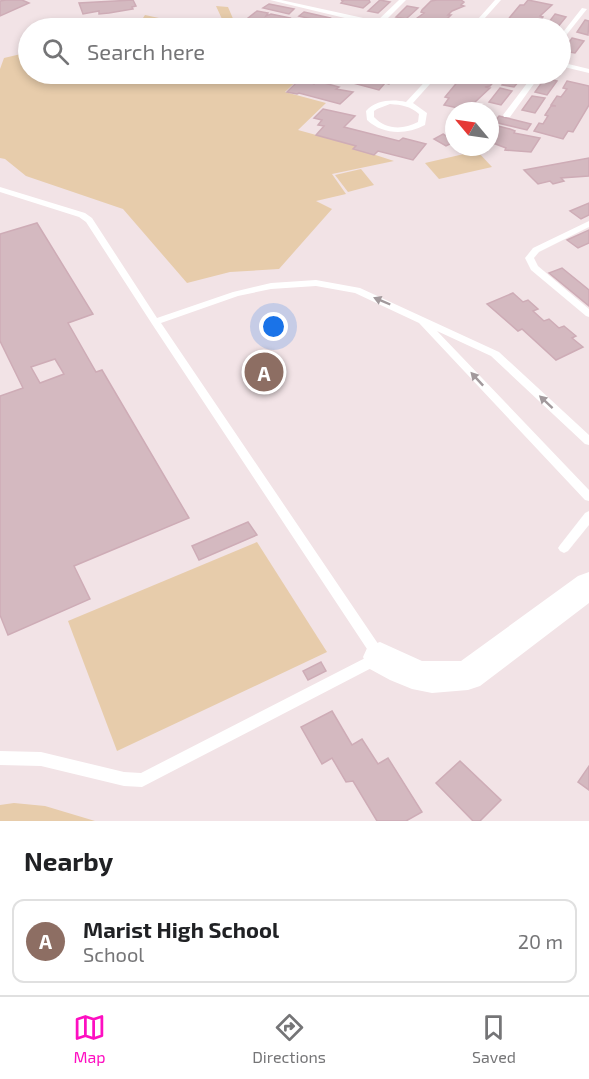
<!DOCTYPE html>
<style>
:root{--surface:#fff;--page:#f6f6f6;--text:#202124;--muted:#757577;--line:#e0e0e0;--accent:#fd0fc1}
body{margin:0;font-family:"Exo 2",sans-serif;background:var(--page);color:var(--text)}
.compass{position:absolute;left:445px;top:102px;width:54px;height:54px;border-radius:50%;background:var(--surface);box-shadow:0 3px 9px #0003;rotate:299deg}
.you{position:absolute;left:274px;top:327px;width:21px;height:21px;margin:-15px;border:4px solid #fff;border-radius:50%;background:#1a73e8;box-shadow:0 0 0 9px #1a73e833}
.badge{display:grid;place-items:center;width:39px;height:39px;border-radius:50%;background:var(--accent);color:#fff;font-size:20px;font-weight:700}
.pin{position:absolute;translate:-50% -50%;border:3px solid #fff;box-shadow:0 2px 6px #0006}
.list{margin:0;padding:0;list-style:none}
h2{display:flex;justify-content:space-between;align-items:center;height:78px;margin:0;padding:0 24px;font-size:26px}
h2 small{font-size:20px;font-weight:400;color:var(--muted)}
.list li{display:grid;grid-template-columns:39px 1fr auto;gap:18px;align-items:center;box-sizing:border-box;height:84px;margin:0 12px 12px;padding:0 12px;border:2px solid var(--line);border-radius:12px}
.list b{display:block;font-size:22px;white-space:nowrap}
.list p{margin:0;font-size:20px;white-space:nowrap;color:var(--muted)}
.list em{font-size:20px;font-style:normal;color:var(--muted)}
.icon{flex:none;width:33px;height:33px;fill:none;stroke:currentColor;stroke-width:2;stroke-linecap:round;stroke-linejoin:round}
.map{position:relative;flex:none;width:589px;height:821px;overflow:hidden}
.search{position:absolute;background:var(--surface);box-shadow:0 3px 9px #0003;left:18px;right:18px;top:18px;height:66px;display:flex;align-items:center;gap:15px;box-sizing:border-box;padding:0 21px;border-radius:33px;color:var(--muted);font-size:22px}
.sheet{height:174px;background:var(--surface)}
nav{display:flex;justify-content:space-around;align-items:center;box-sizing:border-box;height:84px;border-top:2px solid var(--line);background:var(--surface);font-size:16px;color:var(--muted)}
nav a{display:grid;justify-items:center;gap:3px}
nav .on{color:var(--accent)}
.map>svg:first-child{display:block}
.green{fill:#e7ccab}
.building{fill:#d4b9c0;stroke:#ceacb6;stroke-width:1.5;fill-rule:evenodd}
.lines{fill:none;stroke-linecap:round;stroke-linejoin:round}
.service{fill:#fff;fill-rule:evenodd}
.tertiary{fill:#fff;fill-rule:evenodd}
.oneway{fill:#a2999c}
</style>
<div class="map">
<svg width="589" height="821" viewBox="0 0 589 821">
<rect width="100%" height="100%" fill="#f2e3e6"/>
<g class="green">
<path d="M 216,6 L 228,7 L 237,28 L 141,28 L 139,24 L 145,15 L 201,27 L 222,19 Z"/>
<path d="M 21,54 L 28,55 L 28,74 L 281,74 L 302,76 L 285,92 L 326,103 L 298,130 L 356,146 L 354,148 L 394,161 L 332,174 L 346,194 L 316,201 L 332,209 L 279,269 L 230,272 L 187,283 L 123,209 L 26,176 L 5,159 L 0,158 L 0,69 L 4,58 Z"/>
<path d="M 477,151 L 492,167 L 439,179 L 425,163 Z"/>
<path d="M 361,169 L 374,185 L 348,192 L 335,175 Z"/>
<path d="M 257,542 L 327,652 L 117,751 L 68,621 Z"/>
<path d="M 14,803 L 45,806 L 95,821 L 0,821 L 0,805 Z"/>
</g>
<g class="building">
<path d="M 6,0 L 22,0 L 29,3 L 0,16 L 0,1 Z"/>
<path d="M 133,0 L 136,6 L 132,7 L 133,9 L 109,13 L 99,14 L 99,11 L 83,14 L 79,3 Z"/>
<path d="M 341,0 L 369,0 L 370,2 L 363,8 L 341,3 L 343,1 Z"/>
<path d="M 380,0 L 390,2 L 378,13 L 368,11 Z"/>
<path d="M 437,0 L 461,0 L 464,2 L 461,5 L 464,6 L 452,11 L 448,15 L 451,15 L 447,19 L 450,20 L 437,26 L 413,21 L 424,13 L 421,12 L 422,10 L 431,1 Z"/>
<path d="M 528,0 L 552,5 L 540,16 L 543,17 L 538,24 L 534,24 L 538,25 L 535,28 L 501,28 L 520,5 L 524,5 Z"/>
<path d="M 269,4 L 294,9 L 289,14 L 263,8 Z"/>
<path d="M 407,6 L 418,8 L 406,19 L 396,17 Z"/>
<path d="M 257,11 L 268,13 L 266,16 L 271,14 L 290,18 L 287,21 L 303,23 L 296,28 L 276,28 L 243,22 Z"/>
<path d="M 304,12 L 330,18 L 325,22 L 299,16 Z"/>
<path d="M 555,14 L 566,17 L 557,28 L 546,26 Z"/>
<path d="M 585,20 L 589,21 L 588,35 L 577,32 Z"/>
<path d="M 572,38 L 584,41 L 575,53 L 563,51 Z"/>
<path d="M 303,74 L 334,74 L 329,80 Z"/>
<path d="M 367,74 L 399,74 L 389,84 L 385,83 L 379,90 L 353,83 Z"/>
<path d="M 464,74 L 496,74 L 493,77 L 497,78 L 490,86 L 485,87 L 490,88 L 474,103 L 478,104 L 472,111 L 444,105 L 449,98 L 445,97 Z"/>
<path d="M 511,74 L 525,74 L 514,87 L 502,85 Z"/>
<path d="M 301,78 L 314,82 L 312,83 L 314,84 L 317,81 L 339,87 L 336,89 L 353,92 L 340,104 L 299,93 L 297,94 L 287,92 Z"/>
<path d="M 545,78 L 557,81 L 547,95 L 535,92 Z"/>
<path d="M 567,81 L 589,86 L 589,105 L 573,132 L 568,131 L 563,139 L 534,131 L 539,123 L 543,124 L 548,116 L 545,115 L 551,106 L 556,106 L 551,105 L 557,96 L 561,97 L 567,89 L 563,88 Z"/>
<path d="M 500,88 L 512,91 L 501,105 L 489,102 Z"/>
<path d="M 532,96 L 545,98 L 535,113 L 522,110 Z"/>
<path d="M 323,109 L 355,116 L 344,127 L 399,141 L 403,138 L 426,144 L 413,160 L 378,151 L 374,155 L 353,149 L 356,146 L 316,135 L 324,126 L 318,125 L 322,120 L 314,118 Z"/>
<path d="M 499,116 L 531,124 L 527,130 L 494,122 Z"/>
<path d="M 490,124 L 510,129 L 515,131 L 514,133 L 540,138 L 531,152 L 505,150 L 506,148 L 490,142 Z"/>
<path d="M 443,134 L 454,141 L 454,142 L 446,146 L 434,139 Z"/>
<path d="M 589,158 L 589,176 L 561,178 L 564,181 L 553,184 L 550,181 L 538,184 L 524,170 Z"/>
<path d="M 589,203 L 589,215 L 581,219 L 570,211 Z"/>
<path d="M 37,223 L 93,314 L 68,323 L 96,372 L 102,370 L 189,518 L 74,566 L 90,599 L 8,635 L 0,615 L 0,396 L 23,388 L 0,341 L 0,234 ZM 55,359 L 64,374 L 40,383 L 31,367 Z"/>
<path d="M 589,230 L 589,243 L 578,248 L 567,240 Z"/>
<path d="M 562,268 L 589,290 L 589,306 L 549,273 Z"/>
<path d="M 513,293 L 523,302 L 528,300 L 538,309 L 533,311 L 544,321 L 549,319 L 559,328 L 564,326 L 576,336 L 572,338 L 583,347 L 556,360 L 522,329 L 518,331 L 487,304 Z"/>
<path d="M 248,522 L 257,535 L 199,560 L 192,546 Z"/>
<path d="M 321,662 L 326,671 L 308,680 L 303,671 Z"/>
<path d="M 332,711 L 352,745 L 362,739 L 378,764 L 388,758 L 422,812 L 406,821 L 377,821 L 353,781 L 346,782 L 332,758 L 322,764 L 301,727 Z"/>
<path d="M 460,761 L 501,800 L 480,821 L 473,821 L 436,783 Z"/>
<path d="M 589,766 L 589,790 L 578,782 Z"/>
</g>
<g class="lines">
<g class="service">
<path d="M 270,0 L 281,0 L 377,21 L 399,0 L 406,0 L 383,23 L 400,27 L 401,28 L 380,26 L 377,28 L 373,28 L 372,27 L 374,25 Z"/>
<path d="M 495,0 L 501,0 L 476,28 L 470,28 Z"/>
<path d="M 582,8 L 587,9 L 560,43 L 560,36 Z"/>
<path d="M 560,62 L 589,69 L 589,73 L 560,66 Z"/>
<path d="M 432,74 L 439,74 L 413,103 L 427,113 L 425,125 C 406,135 383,135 367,120 L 366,111 C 376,100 392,99 406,102 ZM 390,104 C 402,105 410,106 419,114 L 418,122 C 403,130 386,130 374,117 L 374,111 L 377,109 Z"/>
<path d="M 534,74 L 541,74 L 510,117 L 504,117 L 503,115 Z"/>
<path d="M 0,187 L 85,213 L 92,218 L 157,318 L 233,292 L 271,283 L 316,280 L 360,288 L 499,352 L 589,435 L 589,445 L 585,444 L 491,356 L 437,331 L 589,490 L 589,501 L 585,500 L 419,323 L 355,293 L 316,286 L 271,289 L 238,296 L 161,323 L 387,657 L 385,661 L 142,787 L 124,786 L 41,766 L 0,765 L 0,751 L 41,752 L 124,772 L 141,773 L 371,655 L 152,324 L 86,222 L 79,217 L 0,192 Z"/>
<path d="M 589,221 L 589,227 L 539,252 L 534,258 L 538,266 L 589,309 L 589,317 L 586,316 L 531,270 L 525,258 L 533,248 Z"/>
<path d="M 589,511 L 589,525 L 568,551 L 564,553 L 560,551 L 558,548 L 560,545 L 585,513 Z"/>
</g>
<path class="tertiary" d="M 589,572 L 589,603 L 480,686 L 468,690 L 432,693 L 412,689 L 390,680 L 368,668 L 363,657 L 368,646 L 380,642 L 422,661 L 461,661 L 578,576 Z"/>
</g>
<defs><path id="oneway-solid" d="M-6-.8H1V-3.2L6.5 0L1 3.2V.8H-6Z" transform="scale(1.5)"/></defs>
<g class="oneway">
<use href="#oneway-solid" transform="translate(382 301) rotate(-157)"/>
<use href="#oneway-solid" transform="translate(477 379) rotate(-133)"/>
<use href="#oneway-solid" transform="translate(546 402) rotate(-137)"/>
</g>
</svg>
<svg class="compass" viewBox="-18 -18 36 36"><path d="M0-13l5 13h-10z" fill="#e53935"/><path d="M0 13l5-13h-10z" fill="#757577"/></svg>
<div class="you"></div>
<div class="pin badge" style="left:264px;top:372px;background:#8d6e63">A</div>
<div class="search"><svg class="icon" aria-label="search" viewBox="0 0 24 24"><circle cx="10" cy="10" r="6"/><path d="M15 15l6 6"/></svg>Search here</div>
</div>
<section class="sheet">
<h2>Nearby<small></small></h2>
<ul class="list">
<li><span class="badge" style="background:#8d6e63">A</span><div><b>Marist High School</b><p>School</p></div><em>20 m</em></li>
</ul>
</section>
<nav>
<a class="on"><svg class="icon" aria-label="map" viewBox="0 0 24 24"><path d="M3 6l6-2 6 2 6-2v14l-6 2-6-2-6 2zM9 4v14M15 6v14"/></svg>Map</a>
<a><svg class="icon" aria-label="directions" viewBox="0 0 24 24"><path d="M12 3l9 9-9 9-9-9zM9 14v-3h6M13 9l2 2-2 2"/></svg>Directions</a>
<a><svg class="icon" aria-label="saved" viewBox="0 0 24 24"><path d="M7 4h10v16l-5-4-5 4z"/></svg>Saved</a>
</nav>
